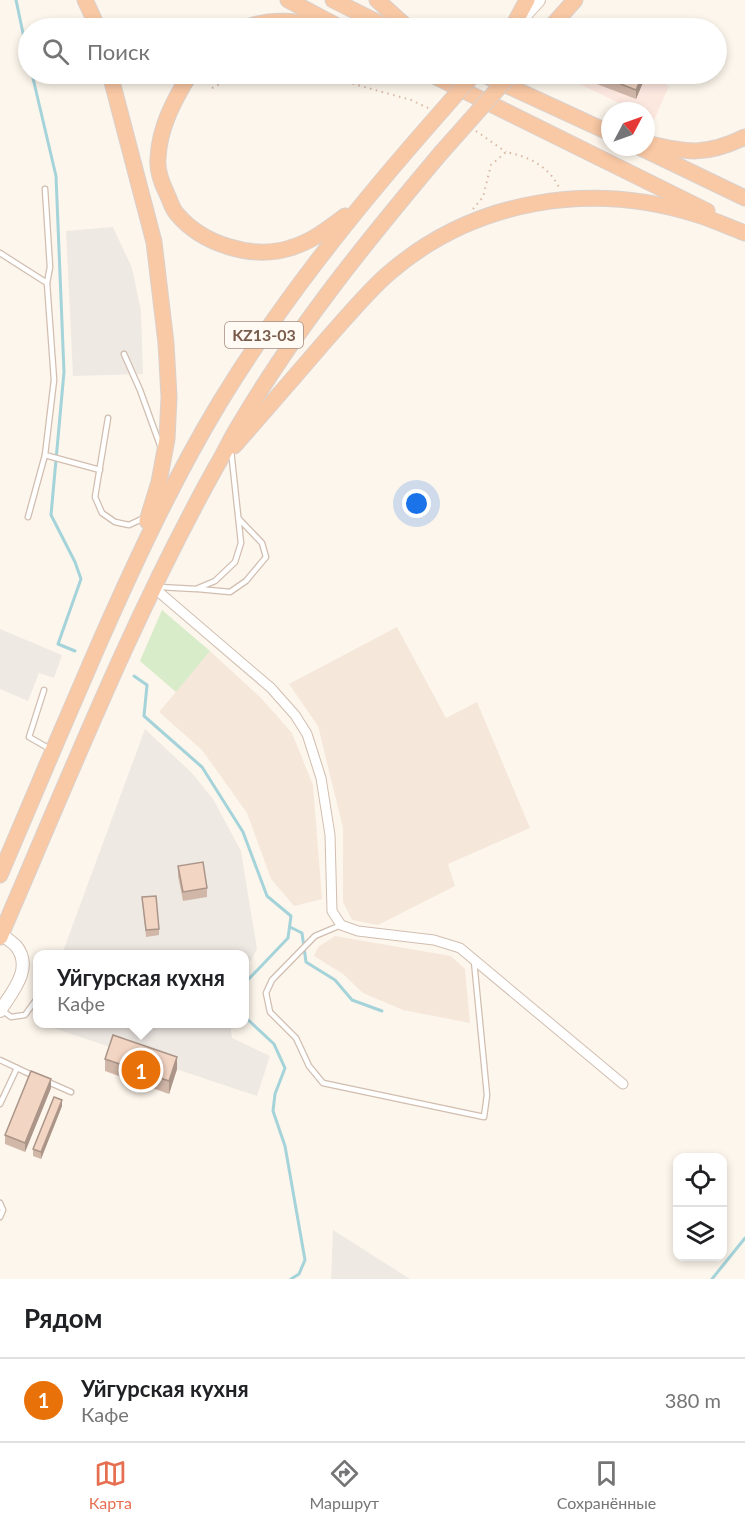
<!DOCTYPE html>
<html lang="ru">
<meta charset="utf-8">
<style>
:root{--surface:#fff;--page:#f6f6f6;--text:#202124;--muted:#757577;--line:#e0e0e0;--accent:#e76f51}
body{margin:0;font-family:Lato,sans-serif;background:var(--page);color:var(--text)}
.controls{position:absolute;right:18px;bottom:18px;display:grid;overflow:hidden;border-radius:12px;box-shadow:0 3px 9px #0003}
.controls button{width:54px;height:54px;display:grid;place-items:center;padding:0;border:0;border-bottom:2px solid var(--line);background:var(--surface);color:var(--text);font:30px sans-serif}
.compass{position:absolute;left:601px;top:102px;width:54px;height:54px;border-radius:50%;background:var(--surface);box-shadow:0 3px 9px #0003;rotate:49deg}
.you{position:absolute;left:417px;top:504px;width:21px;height:21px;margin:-15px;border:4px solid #fff;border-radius:50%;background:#1a73e8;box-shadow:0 0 0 9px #1a73e833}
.badge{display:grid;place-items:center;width:39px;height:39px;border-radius:50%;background:var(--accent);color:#fff;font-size:20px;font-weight:700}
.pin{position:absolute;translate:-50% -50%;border:3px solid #fff;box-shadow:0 2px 6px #0006}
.popup{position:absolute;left:33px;top:950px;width:216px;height:78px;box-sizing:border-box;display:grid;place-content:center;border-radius:12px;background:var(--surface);filter:drop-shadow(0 2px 4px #0005);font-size:20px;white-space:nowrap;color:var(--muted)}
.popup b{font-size:22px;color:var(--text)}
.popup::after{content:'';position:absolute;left:50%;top:100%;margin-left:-12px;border:12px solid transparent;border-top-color:var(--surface)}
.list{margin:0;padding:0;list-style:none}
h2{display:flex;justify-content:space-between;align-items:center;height:78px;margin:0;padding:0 24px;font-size:26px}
h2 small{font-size:20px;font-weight:400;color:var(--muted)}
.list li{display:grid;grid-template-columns:39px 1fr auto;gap:18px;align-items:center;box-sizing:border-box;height:84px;padding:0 24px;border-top:2px solid var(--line)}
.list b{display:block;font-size:22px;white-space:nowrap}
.list p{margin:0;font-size:20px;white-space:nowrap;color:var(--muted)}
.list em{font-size:20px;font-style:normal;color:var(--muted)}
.icon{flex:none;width:33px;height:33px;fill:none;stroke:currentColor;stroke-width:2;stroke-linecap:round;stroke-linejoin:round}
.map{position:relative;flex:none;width:745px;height:1279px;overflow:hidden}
.search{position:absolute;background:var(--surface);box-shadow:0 3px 9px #0003;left:18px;right:18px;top:18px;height:66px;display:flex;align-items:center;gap:15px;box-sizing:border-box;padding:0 21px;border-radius:33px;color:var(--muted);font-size:22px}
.sheet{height:162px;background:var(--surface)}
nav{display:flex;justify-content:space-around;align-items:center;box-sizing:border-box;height:84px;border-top:2px solid var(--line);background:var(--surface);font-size:16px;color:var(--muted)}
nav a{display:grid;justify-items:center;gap:3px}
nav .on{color:var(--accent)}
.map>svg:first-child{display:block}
.residential{fill:#f5e8da}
.commercial{fill:#fde8e0}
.industrial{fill:#efe9e4}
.green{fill:#d8ecc9}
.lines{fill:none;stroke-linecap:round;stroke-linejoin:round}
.stream{stroke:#a5d3da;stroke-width:3}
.service-casing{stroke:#d1beb0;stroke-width:7}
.minor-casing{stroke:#d1beb0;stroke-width:11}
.tertiary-casing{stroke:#d1beb0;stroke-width:14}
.secondary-casing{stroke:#d6c0b0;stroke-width:16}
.trunk-casing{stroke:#dad1cd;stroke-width:17}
.path{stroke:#d9b8a5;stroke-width:2;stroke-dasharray:1.5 4.5;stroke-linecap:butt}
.service{stroke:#fff;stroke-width:4.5}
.minor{stroke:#fff;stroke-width:9}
.tertiary{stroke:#fff;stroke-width:12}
.secondary{stroke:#fff;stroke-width:14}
.trunk{stroke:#f9c8a4;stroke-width:15}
.trunk-bridge-casing{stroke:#dad1cd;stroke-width:17;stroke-linecap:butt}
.trunk-bridge{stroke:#f9c8a4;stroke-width:15}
.wall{fill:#d1b7a8}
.shaded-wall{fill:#aa9588}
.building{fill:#f3d5c3;stroke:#aa9588;stroke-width:1.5}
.labels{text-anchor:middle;stroke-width:5;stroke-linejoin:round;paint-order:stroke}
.shield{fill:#fffaf3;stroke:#a28b7f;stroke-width:1.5}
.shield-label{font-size:16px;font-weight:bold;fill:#7a5c4d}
</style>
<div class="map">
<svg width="745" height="1279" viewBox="0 0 745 1279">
<rect width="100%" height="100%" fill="#fdf6ec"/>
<g class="residential">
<path d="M 397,627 L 446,718 L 477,702 L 530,828 L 448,864 L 455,886 L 378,925 L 352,920 L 343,902 L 343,828 L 318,726 L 289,684 Z"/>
<path d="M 210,651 L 262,699 L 292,733 L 313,785 L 322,899 L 294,906 L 271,879 L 247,813 L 202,750 L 159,712 Z"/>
<path d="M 335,936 L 451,956 L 465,969 L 470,1023 L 403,1010 L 363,993 L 343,974 L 314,956 L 318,947 Z"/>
</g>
<path class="commercial" d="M 577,74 L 642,74 L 669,86 L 654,120 L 646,116 L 646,111 L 636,111 L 573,81 Z"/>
<g class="industrial">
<path d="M 113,227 L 132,268 L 141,311 L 143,374 L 73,376 L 66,231 Z"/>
<path d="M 0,629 L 62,655 L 54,678 L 39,673 L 28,701 L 0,689 Z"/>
<path d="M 145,729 L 192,773 L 213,799 L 241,851 L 257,949 L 251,961 L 245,963 L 244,954 L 62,954 Z"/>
<path d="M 51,1024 L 230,1024 L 232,1038 L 270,1056 L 257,1096 L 50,1027 Z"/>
<path d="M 333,1230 L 410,1279 L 331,1279 Z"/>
</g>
<path class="green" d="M 162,610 L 210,651 L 176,692 L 140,661 Z"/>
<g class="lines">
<g class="stream">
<path d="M 16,0 L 28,57"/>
<path d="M 32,74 L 56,176 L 64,372 L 51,515 L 75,562 L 81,579 L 58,644 L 75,651"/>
<path d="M 134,676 L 147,685 L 144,716 L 202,767 L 243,832 L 267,896 L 291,916 L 288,938 L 244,984"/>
<path d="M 290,927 L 302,933 L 306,962 L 335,980 L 352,1000 L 382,1011"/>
<path d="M 244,1016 L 274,1044 L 285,1068 L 275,1094 L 273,1111 L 285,1146 L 305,1260 L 299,1274 L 291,1279"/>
<path d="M 712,1279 L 745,1238"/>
</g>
<g class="service-casing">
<g id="service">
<path d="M 45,189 L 50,267 L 47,283"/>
<path d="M 0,253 L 47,283 L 54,380 L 45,455 L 100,470"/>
<path d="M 124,354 L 140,390 L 161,448"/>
<path d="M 108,418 L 95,497 L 102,513 L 115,522 L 129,525 L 144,518"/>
<path d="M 28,517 L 45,455"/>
<path d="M 159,587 L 196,589 L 215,581 L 235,562 L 241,543 L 231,450"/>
<path d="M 198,589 L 230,592 L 246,581 L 266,557 L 262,543 L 239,519"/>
<path d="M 44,690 L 29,737 L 50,749"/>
<path d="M 341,925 L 315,936 L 272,980 L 266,993 L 270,1012 L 296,1038 L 309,1066 L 323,1083 L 484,1117 L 487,1095 L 474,961"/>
<path d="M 3,1011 L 11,1017 L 25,1015 L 38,997"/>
<path d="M 0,1060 L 36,1077"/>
<path d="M 46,1081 L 71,1092"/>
<path d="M 0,1104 L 17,1068"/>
<path d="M 0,1203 L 3,1210 L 0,1217"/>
</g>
</g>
<g class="minor-casing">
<path id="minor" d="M 153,587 L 271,688 L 295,715 L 307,734 L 321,778 L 330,835 L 332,911 L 341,925 L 358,931 L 434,940 L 460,948 L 623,1084"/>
</g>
<g class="tertiary-casing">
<path id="tertiary" d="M 0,1011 C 12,992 34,968 16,946 C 12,942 6,938 1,934"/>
</g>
<g class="secondary-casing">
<path id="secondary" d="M 519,21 L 538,0"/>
</g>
<g class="trunk-casing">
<g id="trunk">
<path d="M 85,0 L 98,28"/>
<path d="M 288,0 L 341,28"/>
<path d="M 333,0 L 389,28"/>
<path d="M 377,0 L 408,28"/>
<path d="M 245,28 C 272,17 300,21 329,28"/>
<path d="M 512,28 L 527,0"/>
<path d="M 550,28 L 575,0"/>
<path d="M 110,74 L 154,242 L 166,343 L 169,397 L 167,439 L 159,482 L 147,521"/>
<path d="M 190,74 C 174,100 159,128 158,159 C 157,170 162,184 167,194 C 170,200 172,209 177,214 C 202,244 252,260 290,248 C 311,242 328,229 345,216"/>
<path d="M 430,74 L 707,211"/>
<path d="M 482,74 L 610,133"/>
<path d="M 646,143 C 687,153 706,156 745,137"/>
<path d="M 639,147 L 745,198"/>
<path d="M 234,446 C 265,411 296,375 327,339 C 347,317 367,292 389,273 C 475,199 591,181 698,215 C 714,220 729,227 745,233"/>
<path d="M 0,875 C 32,799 65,722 98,646 C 135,562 173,480 220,402 C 279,305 350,216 425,130"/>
<path d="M 0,937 C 69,778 132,618 216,467 C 224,454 230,440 238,427 C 296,328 367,241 440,154"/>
</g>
</g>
<g class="path">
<path d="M 318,74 L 411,100 L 428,108"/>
<path d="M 212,88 L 240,74"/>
<path d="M 476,131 L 506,152"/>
<path d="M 473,209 L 483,197 L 491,165 L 506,152 C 529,157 547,165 559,187"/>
</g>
<use href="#service" class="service"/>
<use href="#minor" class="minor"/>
<use href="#tertiary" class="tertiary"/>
<use href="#secondary" class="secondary"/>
<use href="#trunk" class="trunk"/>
<g class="trunk-bridge-casing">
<g id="trunk-bridge">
<path d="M 425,130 L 474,74"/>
<path d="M 440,154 L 511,74"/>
</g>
</g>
<use href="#trunk-bridge" class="trunk-bridge"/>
</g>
<g class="wall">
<path d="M 589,74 L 644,74 L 644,80 L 636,99 L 589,81 Z"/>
<path d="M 178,866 L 207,888 L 207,897 L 183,901 L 178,876 Z"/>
<path d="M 142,897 L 159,929 L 159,935 L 146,937 Z"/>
<path d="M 105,1059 L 177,1069 L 169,1094 L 105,1071 Z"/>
<path d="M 51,1088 L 25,1152 L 5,1144 L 5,1135 Z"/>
<path d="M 62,1106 L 41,1159 L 33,1156 L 33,1149 Z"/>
</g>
<g class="shaded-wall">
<path d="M 643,74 L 644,74 L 644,80 L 636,99 L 636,90 Z"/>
<path d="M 177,1057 L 177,1069 L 169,1094 L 169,1081 Z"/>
<path d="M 51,1079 L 51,1088 L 25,1152 L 25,1143 Z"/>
<path d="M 62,1100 L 62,1106 L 41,1159 L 41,1152 Z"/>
</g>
<g class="building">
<path d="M 595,74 L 643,74 L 636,90 Z"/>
<path d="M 203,862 L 207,888 L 183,892 L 178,866 Z"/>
<path d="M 156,896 L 159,929 L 146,930 L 142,897 Z"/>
<path d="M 113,1035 L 177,1057 L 169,1081 L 105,1059 Z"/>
<path d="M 31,1071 L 51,1079 L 25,1143 L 5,1135 Z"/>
<path d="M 54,1097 L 62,1100 L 41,1152 L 33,1149 Z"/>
</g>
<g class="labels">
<rect class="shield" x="225" y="322" width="78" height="26" rx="4.5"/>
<g class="shield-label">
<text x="264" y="341">KZ13-03</text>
</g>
</g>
</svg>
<div class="controls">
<button><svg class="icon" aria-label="locate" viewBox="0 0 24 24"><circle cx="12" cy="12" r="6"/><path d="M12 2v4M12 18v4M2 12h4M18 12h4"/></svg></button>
<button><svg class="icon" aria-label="layers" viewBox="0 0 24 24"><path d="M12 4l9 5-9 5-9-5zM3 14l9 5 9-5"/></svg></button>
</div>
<svg class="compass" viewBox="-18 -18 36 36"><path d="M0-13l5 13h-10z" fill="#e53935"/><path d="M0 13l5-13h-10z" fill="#757577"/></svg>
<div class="you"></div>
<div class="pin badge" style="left:141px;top:1070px;background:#e8710a">1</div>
<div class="popup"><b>Уйгурская кухня</b>Кафе</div>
<div class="search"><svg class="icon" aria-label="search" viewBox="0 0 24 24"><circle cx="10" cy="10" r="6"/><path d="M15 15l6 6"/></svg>Поиск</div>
</div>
<section class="sheet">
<h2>Рядом<small></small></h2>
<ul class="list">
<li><span class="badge" style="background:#e8710a">1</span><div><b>Уйгурская кухня</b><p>Кафе</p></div><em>380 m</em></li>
</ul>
</section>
<nav>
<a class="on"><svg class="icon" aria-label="map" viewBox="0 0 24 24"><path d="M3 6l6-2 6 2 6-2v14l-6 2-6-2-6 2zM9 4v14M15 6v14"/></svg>Карта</a>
<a><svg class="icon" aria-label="directions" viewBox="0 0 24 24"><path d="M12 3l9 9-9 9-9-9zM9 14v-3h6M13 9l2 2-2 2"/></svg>Маршрут</a>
<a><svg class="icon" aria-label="saved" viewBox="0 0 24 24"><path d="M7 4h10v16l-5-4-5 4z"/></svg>Сохранённые</a>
</nav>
